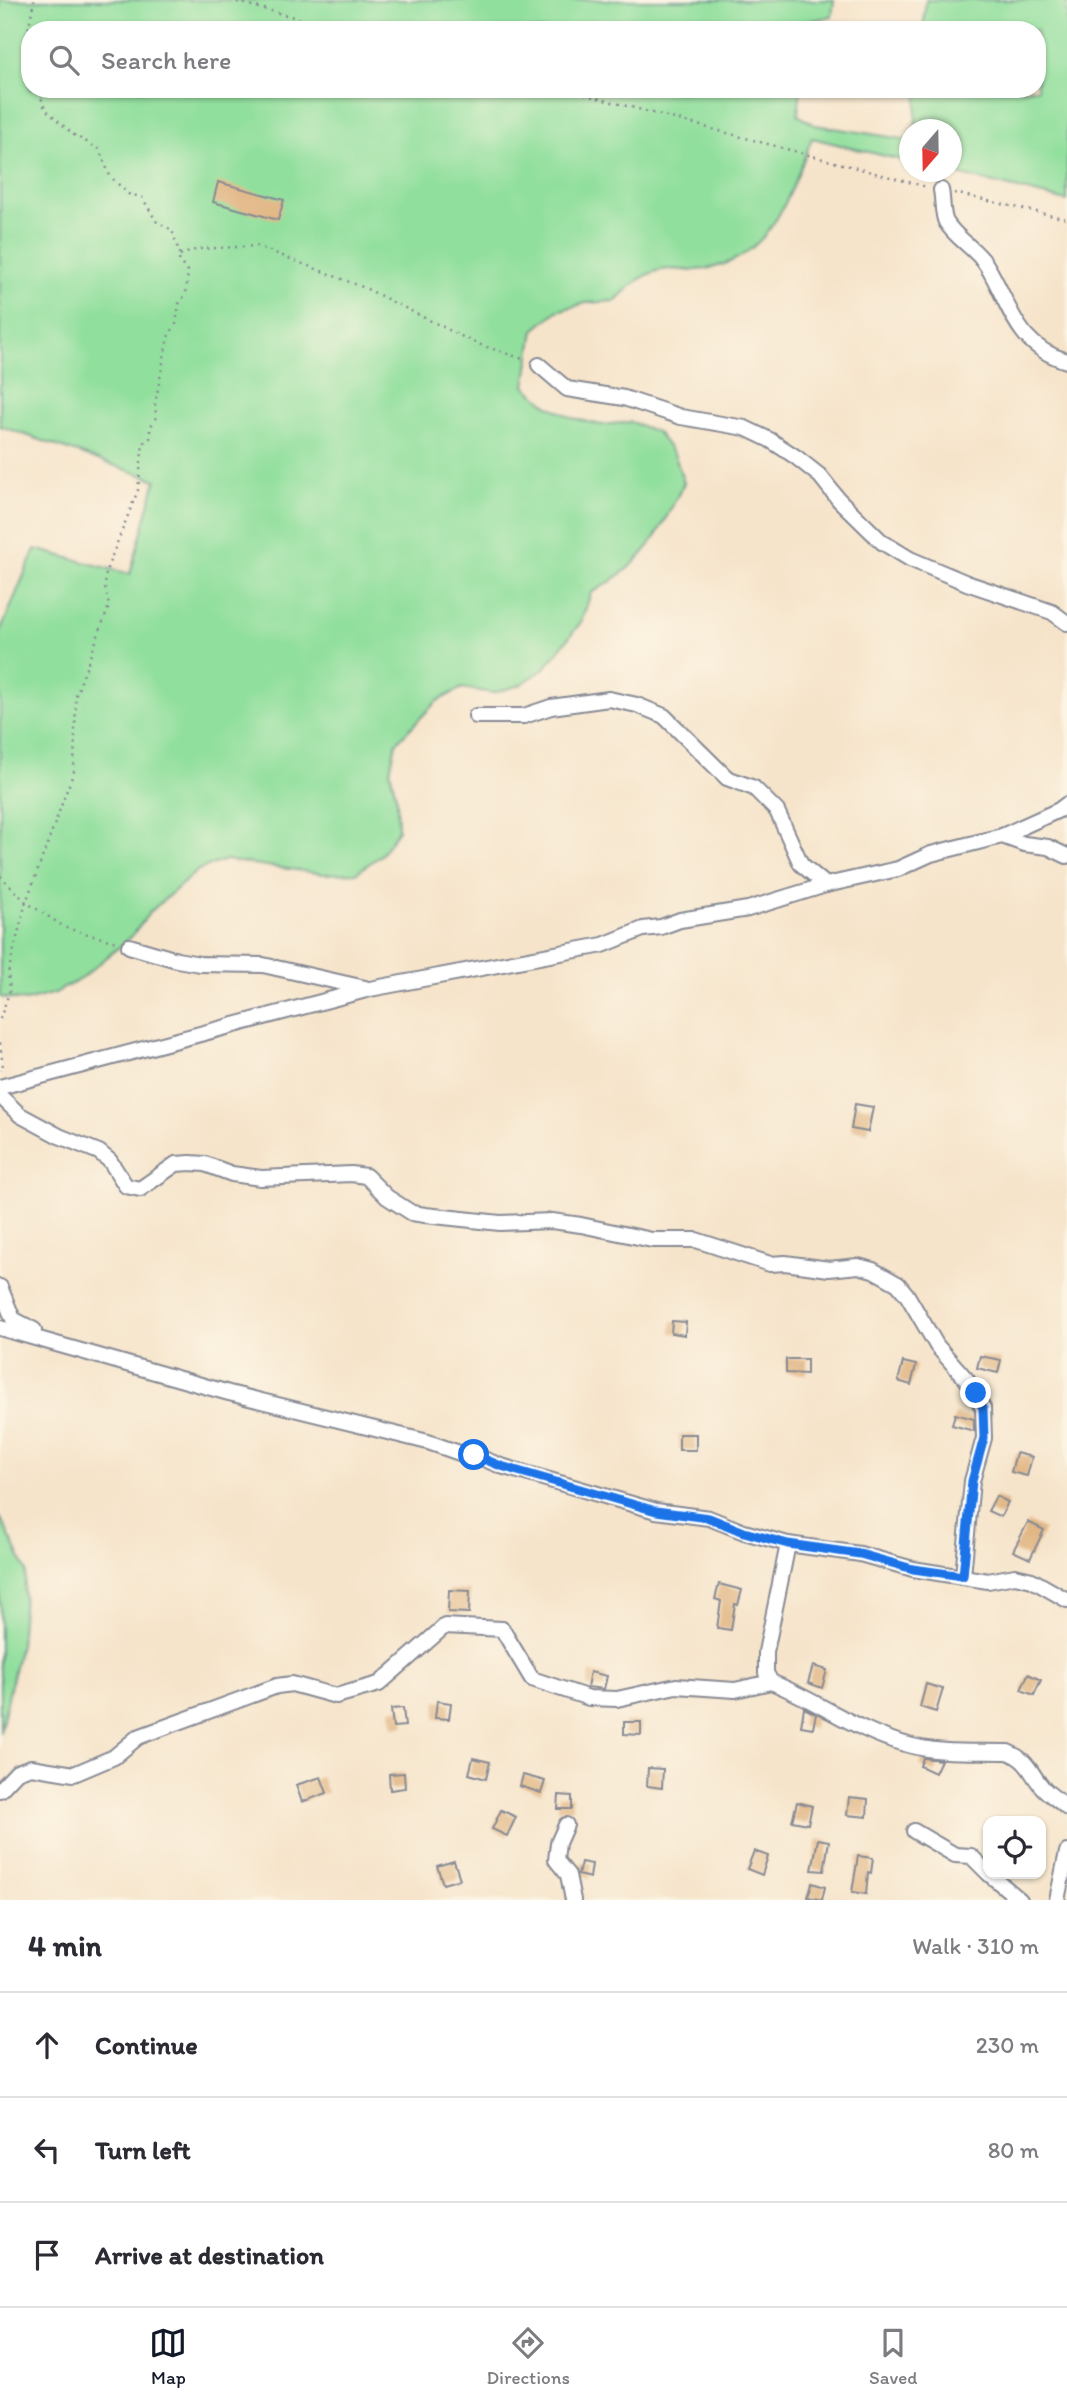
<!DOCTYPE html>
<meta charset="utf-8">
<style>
:root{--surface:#fff;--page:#f7f7f7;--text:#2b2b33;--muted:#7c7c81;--line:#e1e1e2;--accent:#111827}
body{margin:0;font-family:Itim,sans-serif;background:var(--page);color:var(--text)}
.controls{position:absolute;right:21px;bottom:21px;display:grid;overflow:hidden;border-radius:14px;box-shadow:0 2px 5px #0004}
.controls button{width:63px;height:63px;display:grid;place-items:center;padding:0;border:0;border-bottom:2px solid var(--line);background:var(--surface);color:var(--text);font:35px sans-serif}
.compass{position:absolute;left:899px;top:119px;width:63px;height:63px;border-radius:50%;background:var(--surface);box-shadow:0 2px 5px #0004;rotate:200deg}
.stop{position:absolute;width:21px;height:21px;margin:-16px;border:5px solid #1a73e8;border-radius:50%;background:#fff}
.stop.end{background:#1a73e8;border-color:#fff;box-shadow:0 2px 7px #0008}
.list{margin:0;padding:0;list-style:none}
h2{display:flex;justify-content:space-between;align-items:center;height:91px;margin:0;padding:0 28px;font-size:30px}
h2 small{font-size:23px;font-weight:400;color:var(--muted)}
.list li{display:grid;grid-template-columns:46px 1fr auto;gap:21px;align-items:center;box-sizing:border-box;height:105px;padding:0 28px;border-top:2px solid var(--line)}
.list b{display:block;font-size:26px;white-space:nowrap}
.list em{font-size:23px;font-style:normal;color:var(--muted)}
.icon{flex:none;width:38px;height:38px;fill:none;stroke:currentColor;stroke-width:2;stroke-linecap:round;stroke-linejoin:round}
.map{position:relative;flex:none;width:1067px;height:1900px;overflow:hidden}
.search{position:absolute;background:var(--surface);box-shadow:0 2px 5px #0004;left:21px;right:21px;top:21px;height:77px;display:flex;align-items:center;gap:18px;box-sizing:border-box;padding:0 24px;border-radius:28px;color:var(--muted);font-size:26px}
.sheet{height:406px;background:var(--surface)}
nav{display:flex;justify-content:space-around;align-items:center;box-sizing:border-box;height:98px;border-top:2px solid var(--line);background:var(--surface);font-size:19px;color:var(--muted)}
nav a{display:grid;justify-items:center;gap:4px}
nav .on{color:var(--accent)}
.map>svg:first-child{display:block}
.green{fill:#91df9d;stroke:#56877e;stroke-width:2}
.building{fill:#e2b786}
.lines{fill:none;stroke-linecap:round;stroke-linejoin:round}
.minor-casing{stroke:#888a94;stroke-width:18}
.path{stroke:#888a94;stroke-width:2.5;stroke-dasharray:2 5;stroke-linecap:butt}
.minor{stroke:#fff;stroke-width:14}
.route{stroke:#1a73e8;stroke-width:9}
</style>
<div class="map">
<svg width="1067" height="1900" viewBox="0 0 1067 1900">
<rect width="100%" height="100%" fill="#fcf5e5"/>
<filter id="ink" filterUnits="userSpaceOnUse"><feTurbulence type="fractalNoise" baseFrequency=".0143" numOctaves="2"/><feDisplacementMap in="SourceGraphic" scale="14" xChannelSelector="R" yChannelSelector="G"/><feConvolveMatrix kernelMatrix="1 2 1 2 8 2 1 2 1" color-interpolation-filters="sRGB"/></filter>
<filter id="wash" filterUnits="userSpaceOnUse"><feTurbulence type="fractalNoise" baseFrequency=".00686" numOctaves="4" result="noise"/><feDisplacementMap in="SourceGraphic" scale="28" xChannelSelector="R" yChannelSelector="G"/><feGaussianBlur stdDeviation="1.57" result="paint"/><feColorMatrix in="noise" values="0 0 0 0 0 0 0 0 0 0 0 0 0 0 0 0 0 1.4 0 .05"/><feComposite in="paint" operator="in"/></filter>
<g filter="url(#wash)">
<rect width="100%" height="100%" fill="#f6e4ca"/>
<g class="green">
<path d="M 0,0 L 834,0 L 832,16 L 808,21 L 807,30 L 30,30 L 30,89 L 801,89 L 798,115 L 815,125 L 909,140 L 909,162 L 812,138 C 789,196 770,265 696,270 C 687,271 678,269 669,269 C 646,270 630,286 615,301 L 586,303 L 557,311 L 534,330 L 525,386 L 547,405 L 572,418 L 601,425 L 631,422 L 657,432 L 675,456 L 684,483 C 657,536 646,564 591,593 L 581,622 L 544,669 L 520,685 L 493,693 L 462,688 L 437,701 L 396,743 L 390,771 L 397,800 L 398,830 L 381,855 L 356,873 L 324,874 L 225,860 L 198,870 L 150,912 L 131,937 L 82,978 L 55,993 L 26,1001 L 0,997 L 0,632 L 35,549 L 130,574 L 156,480 L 0,426 Z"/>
<path d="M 926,0 L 1067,0 L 1067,201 L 949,172 L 951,172 L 951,130 L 915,129 L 918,89 L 1037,89 L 1037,30 L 923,30 Z"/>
<path d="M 0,1517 L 26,1570 L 20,1645 L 0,1733 Z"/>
</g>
<g id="blocks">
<g class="building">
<path d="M 218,182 L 284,200 L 278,220 L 213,202 Z"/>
<path d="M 855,1104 L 873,1107 L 868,1132 L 851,1129 Z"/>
<path d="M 672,1321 L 686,1322 L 685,1335 L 671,1333 Z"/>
<path d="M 980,1356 L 1001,1360 L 998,1373 L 977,1368 Z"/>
<path d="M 786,1359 L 807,1359 L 807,1374 L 786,1373 Z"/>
<path d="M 903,1362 L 916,1365 L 911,1385 L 898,1381 Z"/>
<path d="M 955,1414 L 974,1419 L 974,1431 L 952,1425 Z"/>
<rect x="679" y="1434" width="17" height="16"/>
<path d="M 1016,1453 L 1032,1457 L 1027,1476 L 1011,1472 Z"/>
<path d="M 996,1496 L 1008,1502 L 1001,1517 L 988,1511 Z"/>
<path d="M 1028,1522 L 1044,1530 L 1030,1559 L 1013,1551 Z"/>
<path d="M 719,1584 L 742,1590 L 738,1605 L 735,1604 L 731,1630 L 717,1628 L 721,1601 L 715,1599 Z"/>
<path d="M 449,1590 L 470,1591 L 469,1613 L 448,1612 Z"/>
<path d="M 813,1666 L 827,1670 L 822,1688 L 808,1683 Z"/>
<path d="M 590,1672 L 607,1676 L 604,1689 L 587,1687 Z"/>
<path d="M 1028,1674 L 1041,1680 L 1034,1695 L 1021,1690 Z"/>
<path d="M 926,1684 L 943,1689 L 936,1712 L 920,1707 Z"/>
<path d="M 437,1701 L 451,1703 L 449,1719 L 435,1718 Z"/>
<path d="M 403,1708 L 405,1726 L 393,1727 L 391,1709 Z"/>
<path d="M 804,1708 L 816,1714 L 813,1728 L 801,1726 Z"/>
<path d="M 624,1722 L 641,1722 L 641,1735 L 624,1734 Z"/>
<path d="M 473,1758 L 490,1762 L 486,1779 L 469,1774 Z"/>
<path d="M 923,1758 L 941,1760 L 935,1773 L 920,1766 Z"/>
<path d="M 648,1768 L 663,1769 L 662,1788 L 647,1786 Z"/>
<path d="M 404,1773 L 405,1788 L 390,1790 L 389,1774 Z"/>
<path d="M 523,1775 L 545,1781 L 541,1793 L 520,1786 Z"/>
<path d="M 321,1777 L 327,1793 L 302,1802 L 296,1785 Z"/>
<path d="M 559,1795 L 572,1796 L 572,1809 L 558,1809 Z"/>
<path d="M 849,1797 L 868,1799 L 867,1817 L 847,1815 Z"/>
<path d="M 797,1802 L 812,1806 L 808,1824 L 792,1821 Z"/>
<path d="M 501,1810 L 516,1817 L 507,1836 L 492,1829 Z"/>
<path d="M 818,1839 L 829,1841 L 824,1871 L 812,1870 Z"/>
<path d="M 754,1851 L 768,1856 L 762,1875 L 747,1869 Z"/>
<path d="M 858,1856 L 873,1858 L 871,1873 L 868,1872 L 866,1894 L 852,1892 Z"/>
<path d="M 454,1861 L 460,1879 L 443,1884 L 437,1866 Z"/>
<path d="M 581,1862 L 592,1864 L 590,1878 L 578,1875 Z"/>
<path d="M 812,1883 L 825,1887 L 822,1900 L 808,1897 Z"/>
</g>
</g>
</g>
<g filter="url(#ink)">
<use href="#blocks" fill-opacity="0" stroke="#888a94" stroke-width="2"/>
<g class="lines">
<g class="minor-casing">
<g id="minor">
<path d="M 941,190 C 943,199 942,215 946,222 C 956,239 977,249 987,266 C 1011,305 1015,346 1067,361"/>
<path d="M 539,365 L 567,389 L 624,398 L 681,417 L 745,428 L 770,440 L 796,457 L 820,476 L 839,500 L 882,542 L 910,559 L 967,583 L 1052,612 L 1067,623"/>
<path d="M 476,716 L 524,716 L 551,707 L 609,699 L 637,705 L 664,716 L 727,778 L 754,788 L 777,811 L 801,864 L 826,885"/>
<path d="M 1002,836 L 1059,810 L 1067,804"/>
<path d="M 129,946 L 177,960 L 200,964 L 263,965 L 365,988"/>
<path d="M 0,1087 L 370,989 L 603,945 L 643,929 L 661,927 L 680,920 L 748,909 L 826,885 L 898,869 L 931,854 L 1002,836 L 1024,844 L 1048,847 L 1067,856"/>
<path d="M 0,1096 L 20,1115 L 59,1136 L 99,1152 L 110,1161 L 126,1186 L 140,1189 L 176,1164 L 190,1163 L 205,1164 L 232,1174 L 261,1178 L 351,1174 L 366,1176 L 387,1197 L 412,1213 L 425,1215 L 500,1223 L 552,1221 L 581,1225 L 652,1240 L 696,1240 L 770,1264 L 785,1263 L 829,1269 L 858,1266 L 873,1270 L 898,1284 L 907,1295 L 937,1346 L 967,1380 L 983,1408 L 984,1438 L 972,1481 L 963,1576"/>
<path d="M 0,1287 L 13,1319 L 34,1330"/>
<path d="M 0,1328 L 229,1393 L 428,1442 L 468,1456 L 474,1455 L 501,1466 L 656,1511 L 709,1518 L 744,1532 L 788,1544 L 860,1554 L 913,1569 L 988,1581 L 1015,1576 L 1032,1580 L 1067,1600"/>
<path d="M 788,1544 L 766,1652 L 766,1673 L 771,1682 C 816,1700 857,1731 905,1744 C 937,1754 974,1751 1008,1752 C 1030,1761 1030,1774 1044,1789 C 1051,1796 1060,1801 1067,1808"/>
<path d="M 0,1790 L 17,1772 L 31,1767 L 74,1774 L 114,1757 L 138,1737 L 277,1686 L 292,1684 L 336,1696 L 379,1684 L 445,1626 L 502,1629 L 532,1679 L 589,1698 L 617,1699 L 676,1686 L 735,1690 L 771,1682"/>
<path d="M 566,1825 L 558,1843 L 556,1860 L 568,1875 L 573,1900"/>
<path d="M 914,1831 L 955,1855 L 971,1856 L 988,1873"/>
<path d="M 989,1874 L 1020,1900"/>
<path d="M 1057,1900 L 1067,1852"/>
</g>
</g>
<g class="path">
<path d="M 230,0 L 342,30"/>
<path d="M 30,70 C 21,55 31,18 34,0"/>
<path d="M 564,89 L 927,187"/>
<path d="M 954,193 L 1067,219"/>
<path d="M 180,255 L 198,249 L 257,246 L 365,288 L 475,343 L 526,360"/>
<path d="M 0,876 L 26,902 L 66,928 L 116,942"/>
<path d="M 0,1019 L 10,990 L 8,973 L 26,902 L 74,771 L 76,695 L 109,606 L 105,587 L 106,571 L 138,490 L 143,443 L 150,438 L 150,428 L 156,417 L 155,404 L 168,337 L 176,324 L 179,304 L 186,293 L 188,271 L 179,262 L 180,255 L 172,230 L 156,221 L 142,197 L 128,194 L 110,176 L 99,149 L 74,135 L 45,109 L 38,89"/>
<path d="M 0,1043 L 3,1067 L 0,1070"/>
</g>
<use href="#minor" class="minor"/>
</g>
</g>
<g class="lines" filter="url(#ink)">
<path class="route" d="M 474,1455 L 501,1466 L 656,1511 L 709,1518 L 744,1532 L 788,1544 L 860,1554 L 913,1569 L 963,1576 L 972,1481 L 984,1438 L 983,1408 L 976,1393"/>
</g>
</svg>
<div class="controls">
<button><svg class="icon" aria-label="locate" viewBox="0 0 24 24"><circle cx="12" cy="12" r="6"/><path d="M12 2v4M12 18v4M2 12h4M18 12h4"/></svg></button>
</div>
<svg class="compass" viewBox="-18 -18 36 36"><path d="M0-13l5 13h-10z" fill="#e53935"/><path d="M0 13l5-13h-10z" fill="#7c7c81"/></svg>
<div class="stop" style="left:474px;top:1455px"></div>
<div class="stop end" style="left:976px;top:1393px"></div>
<div class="search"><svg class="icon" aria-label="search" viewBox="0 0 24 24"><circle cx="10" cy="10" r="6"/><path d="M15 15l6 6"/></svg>Search here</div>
</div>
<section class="sheet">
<h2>4 min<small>Walk · 310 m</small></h2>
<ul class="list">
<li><svg class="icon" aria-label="ahead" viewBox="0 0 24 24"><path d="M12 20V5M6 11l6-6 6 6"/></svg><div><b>Continue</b></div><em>230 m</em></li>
<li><svg class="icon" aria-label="left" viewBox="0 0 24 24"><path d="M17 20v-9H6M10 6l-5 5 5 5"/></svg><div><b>Turn left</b></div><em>80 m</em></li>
<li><svg class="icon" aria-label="arrive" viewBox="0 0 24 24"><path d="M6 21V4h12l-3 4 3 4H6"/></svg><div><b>Arrive at destination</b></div></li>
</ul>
</section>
<nav>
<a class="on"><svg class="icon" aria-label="map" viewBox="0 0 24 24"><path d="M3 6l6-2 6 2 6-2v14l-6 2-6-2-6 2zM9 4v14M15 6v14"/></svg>Map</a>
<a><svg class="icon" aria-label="directions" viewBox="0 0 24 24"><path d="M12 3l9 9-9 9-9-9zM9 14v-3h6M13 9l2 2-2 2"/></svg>Directions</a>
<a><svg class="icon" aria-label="saved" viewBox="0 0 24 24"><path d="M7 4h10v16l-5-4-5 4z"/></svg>Saved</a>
</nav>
